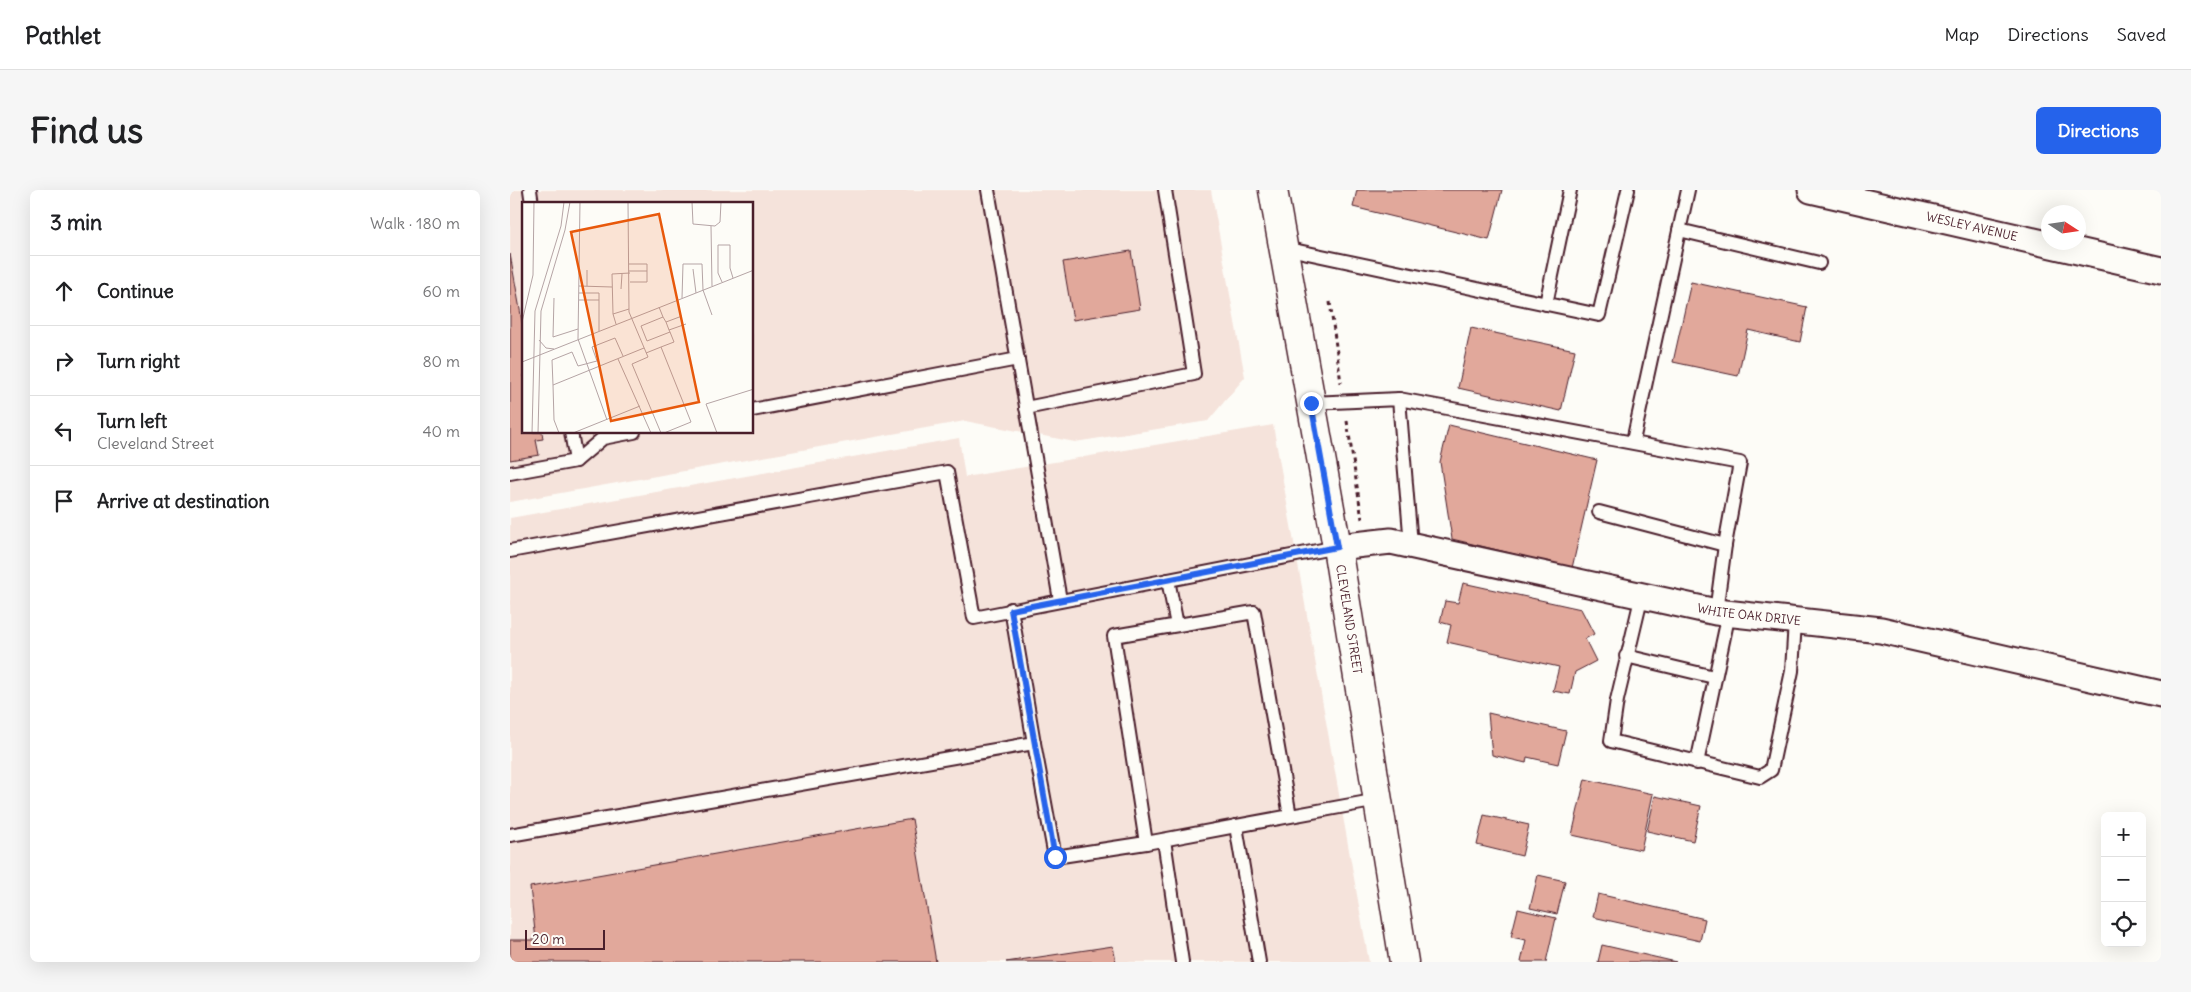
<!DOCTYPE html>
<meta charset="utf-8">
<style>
:root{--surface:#fff;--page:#f6f6f6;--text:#202124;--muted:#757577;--line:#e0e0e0;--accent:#2563eb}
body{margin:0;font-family:Delius,sans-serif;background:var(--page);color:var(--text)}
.controls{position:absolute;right:15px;bottom:15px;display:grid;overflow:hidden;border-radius:8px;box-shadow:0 5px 20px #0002}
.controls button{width:45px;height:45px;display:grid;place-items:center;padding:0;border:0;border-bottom:1px solid var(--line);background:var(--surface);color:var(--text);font:25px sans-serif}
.compass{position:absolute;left:1531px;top:15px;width:45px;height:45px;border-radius:50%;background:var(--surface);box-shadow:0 5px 20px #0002;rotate:102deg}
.scale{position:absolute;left:15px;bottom:12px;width:80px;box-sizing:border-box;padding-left:5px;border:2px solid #4a1f2b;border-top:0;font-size:14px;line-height:18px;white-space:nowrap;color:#4a1f2b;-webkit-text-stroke:4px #fdfcf7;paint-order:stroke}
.stop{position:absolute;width:15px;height:15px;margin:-11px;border:4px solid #2563eb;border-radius:50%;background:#fff}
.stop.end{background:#2563eb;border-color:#fff;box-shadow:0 1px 5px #0008}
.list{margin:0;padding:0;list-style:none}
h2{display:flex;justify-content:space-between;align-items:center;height:65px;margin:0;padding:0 20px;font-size:21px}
h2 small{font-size:16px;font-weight:400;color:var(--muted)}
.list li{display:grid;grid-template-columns:32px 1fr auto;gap:15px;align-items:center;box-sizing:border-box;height:70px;padding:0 20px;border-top:1px solid var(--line)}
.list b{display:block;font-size:19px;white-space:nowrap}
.list p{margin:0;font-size:16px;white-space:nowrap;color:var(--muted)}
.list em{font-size:16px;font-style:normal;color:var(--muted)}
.icon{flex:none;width:28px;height:28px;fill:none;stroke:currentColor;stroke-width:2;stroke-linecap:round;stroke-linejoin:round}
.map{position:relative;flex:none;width:1651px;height:772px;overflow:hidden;border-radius:8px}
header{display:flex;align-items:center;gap:30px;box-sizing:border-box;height:70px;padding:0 25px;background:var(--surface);border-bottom:1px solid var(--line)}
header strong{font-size:24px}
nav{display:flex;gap:28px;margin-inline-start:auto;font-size:18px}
.intro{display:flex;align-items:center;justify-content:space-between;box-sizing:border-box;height:120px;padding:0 30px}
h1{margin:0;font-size:35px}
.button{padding:12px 22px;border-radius:8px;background:var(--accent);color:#fff;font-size:18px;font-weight:700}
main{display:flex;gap:30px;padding:0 30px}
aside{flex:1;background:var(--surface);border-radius:8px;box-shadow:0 5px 20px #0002}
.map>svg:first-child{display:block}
.built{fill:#f5e3db;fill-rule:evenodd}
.building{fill:#e1a89b;stroke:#4a1f2b}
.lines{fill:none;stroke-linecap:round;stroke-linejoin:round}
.lane-casing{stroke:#4a1f2b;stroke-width:16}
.street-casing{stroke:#4a1f2b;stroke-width:29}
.primary-casing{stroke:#4a1f2b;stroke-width:31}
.path{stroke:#4a1f2b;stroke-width:3;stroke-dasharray:4 4;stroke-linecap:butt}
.lane{stroke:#fdfcf7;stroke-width:12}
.street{stroke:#fdfcf7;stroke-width:25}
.primary{stroke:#fdfcf7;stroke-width:28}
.route{stroke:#2563eb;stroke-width:6}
.labels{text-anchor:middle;stroke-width:4;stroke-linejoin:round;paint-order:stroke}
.street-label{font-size:12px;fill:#4a1f2b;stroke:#fdfcf7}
.inset-road{fill:none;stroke:#b5a4a5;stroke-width:1}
.view{fill:#e8590c;fill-opacity:0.15;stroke:#e8590c;stroke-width:2.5}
.inset-edge{fill:none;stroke:#4a1f2b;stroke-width:2.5}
</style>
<header>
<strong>Pathlet</strong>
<nav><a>Map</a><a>Directions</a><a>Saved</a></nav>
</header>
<div class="intro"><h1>Find us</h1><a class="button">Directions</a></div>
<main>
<aside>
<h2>3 min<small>Walk · 180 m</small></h2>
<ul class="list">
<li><svg class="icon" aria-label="ahead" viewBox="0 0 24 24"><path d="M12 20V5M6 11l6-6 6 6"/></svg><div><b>Continue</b></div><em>60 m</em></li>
<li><svg class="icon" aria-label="right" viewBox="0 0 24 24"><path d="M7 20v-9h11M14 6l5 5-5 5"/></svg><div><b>Turn right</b></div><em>80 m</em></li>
<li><svg class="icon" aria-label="left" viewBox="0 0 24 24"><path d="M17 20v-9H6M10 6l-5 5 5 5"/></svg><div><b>Turn left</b><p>Cleveland Street</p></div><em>40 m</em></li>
<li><svg class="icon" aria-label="arrive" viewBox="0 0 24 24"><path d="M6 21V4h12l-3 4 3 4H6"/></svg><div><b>Arrive at destination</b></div></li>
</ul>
</aside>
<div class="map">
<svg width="1651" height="772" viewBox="0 0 1651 772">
<rect width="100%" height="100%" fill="#fdfcf7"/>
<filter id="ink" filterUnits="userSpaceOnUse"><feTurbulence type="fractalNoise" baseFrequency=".02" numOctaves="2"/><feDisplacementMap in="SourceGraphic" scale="10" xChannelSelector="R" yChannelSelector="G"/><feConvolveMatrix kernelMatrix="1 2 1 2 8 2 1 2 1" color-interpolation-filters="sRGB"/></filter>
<g filter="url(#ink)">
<g class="built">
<path d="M 0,0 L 701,0 L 735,187 L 698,231 L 565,252 L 455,231 L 0,312 ZM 14,14 L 242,14 L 242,242 L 14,242 Z"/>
<path d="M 763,235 L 859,772 L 0,772 L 0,328 L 449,248 L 455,287 Z"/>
</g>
<g class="building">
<path d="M 847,0 L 992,0 L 979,50 L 843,17 Z"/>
<path d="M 621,61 L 630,119 L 563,130 L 553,72 Z"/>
<path d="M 0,64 L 14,142 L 14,242 L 32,242 L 33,249 L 26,250 L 29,265 L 0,270 Z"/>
<path d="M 1181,92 L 1297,117 L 1290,152 L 1238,140 L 1228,186 L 1163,172 Z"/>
<path d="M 961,138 L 1065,160 L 1051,221 L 948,198 Z"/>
<path d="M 939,235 L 1087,270 L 1062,378 L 942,349 L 930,272 Z"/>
<path d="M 953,393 L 1071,419 L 1084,444 L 1075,449 L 1086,471 L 1065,482 L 1060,504 L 1043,501 L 1049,477 L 937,452 L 941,435 L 930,432 L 935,411 L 948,413 Z"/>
<path d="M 978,523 L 1056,541 L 1048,574 L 1017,567 L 1016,573 L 982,565 Z"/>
<path d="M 1075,589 L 1143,604 L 1131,660 L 1062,645 Z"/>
<path d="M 1145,606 L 1191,616 L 1183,651 L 1137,641 Z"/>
<path d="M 974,625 L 1019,635 L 1012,666 L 967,655 Z"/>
<path d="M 402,629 L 426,772 L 0,772 L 0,750 L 26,750 L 20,697 Z"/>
<path d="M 1028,685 L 1055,691 L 1047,724 L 1020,718 Z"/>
<path d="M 1088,704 L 1195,729 L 1190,751 L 1083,727 Z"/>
<path d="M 1008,719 L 1046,728 L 1036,772 L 1011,772 L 1016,750 L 1001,747 Z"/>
<path d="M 1092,755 L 1166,772 L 1088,772 Z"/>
<path d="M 603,756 L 606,772 L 496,772 Z"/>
</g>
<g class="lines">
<g class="lane-casing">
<g id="lane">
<path d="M 20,0 L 22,14"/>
<path d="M 478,0 L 550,410"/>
<path d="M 1169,40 L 1309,73"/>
<path d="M 774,58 L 1089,125 L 1118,0"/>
<path d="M 1036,114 L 1060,0"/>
<path d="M 889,209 L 1230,273 L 1215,355 L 1206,422"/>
<path d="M 801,213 L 889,209 L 901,355"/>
<path d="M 516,218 L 684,184 L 655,0"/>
<path d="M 242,220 L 508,169"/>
<path d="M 61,242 L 66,271"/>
<path d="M 1123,251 L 1178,0"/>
<path d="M 0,283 L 66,271 L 93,248 L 124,242"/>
<path d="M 1089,322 L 1215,355"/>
<path d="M 0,361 L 437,282 L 464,428 L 827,357"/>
<path d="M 658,390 L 667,435"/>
<path d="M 1132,405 L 1107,510 L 1101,551 L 1250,587 L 1261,580 L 1282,481 L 1285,431"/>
<path d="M 1116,466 L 1204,487"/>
<path d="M 524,553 L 545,667 L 636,653"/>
<path d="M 1187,573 L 1219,423"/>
<path d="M 780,626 L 744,422 L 604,446 L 636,653 C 713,638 791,624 868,610"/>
<path d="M 726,636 L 749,772"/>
<path d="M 0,645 L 524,553 L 501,419"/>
<path d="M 654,650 L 672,772"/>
</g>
</g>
<g class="street-casing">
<g id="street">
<path id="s1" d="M 1301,0 L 1651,80"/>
<path id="s2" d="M 827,357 L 881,351 L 1206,422 L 1371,440 L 1651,504"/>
</g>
</g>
<g class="primary-casing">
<g id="primary">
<path id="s3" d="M 763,0 L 827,357 L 894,772"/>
</g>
</g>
<g class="path">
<path d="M 820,112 L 831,193"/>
<path d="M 837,231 L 852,329"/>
</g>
<use href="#lane" class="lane"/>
<use href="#street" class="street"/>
<use href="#primary" class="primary"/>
</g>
</g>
<g class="lines" filter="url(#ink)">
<path class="route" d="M 545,667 L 501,420 L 827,357 L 801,213"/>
</g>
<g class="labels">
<g class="street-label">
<text dy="4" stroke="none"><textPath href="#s1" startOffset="165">WESLEY AVENUE</textPath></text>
<text dy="4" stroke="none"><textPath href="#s2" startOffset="420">WHITE OAK DRIVE</textPath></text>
<text dy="4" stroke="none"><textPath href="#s3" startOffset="436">CLEVELAND STREET</textPath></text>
</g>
</g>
<g transform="translate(12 12)">
<rect width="231" height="231" fill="#fdfcf7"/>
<path class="inset-road" d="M 58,0 L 56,137 L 85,218M 106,0 L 107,110 L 126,155 L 110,162 L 139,231M 170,0 L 171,22 L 193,24 L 198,20 L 199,0M 189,24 L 190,84M 107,62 L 125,62 L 125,80 L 108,80M 171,67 L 174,91M 107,69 L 125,69M 200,80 L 196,71 L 196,43 L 208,43 L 208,66 L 211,76M 57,84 L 90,85M 65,84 L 65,68M 99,87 L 100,72M 57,91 L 77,91 L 77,129M 32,96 L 31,135 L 56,127M 160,96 L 161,62 L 180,62 L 181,88 L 190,113M 57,98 L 77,98M 137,105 L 141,115 L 144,120 L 147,128 L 148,130 L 125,139 L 119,124 L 141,115M 91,112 L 90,72 L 108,71M 0,120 L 11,73 L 12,0M 144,120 L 160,114M 94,122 L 91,112 L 107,107M 147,128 L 164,122M 17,138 L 24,146 L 32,147M 139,145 L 152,140 L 148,130M 124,151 L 139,145 L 169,220 L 142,231M 96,157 L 129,231M 0,160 L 232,68M 31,183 L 30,158 L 50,150 L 56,164 L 71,160 L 75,159 L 70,145 L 93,136 L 101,154M 10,231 L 13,109 L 39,24 L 42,0M 16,231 L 19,109 L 43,28 L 48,0M 37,231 L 32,218 L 31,183 L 122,146M 51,231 L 118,204M 195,231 L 184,202 L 232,187"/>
<path class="view" d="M 137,12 L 177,200 L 89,219 L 49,30 Z"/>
<rect width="231" height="231" class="inset-edge"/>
</g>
</svg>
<div class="controls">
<button>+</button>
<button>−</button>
<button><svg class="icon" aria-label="locate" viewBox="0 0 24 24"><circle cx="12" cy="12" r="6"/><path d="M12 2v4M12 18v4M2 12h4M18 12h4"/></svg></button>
</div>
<svg class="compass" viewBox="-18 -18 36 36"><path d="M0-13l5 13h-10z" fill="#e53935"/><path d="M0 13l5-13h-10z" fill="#757577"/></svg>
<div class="scale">20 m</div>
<div class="stop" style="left:545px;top:667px"></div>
<div class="stop end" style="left:801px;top:213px"></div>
</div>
</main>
